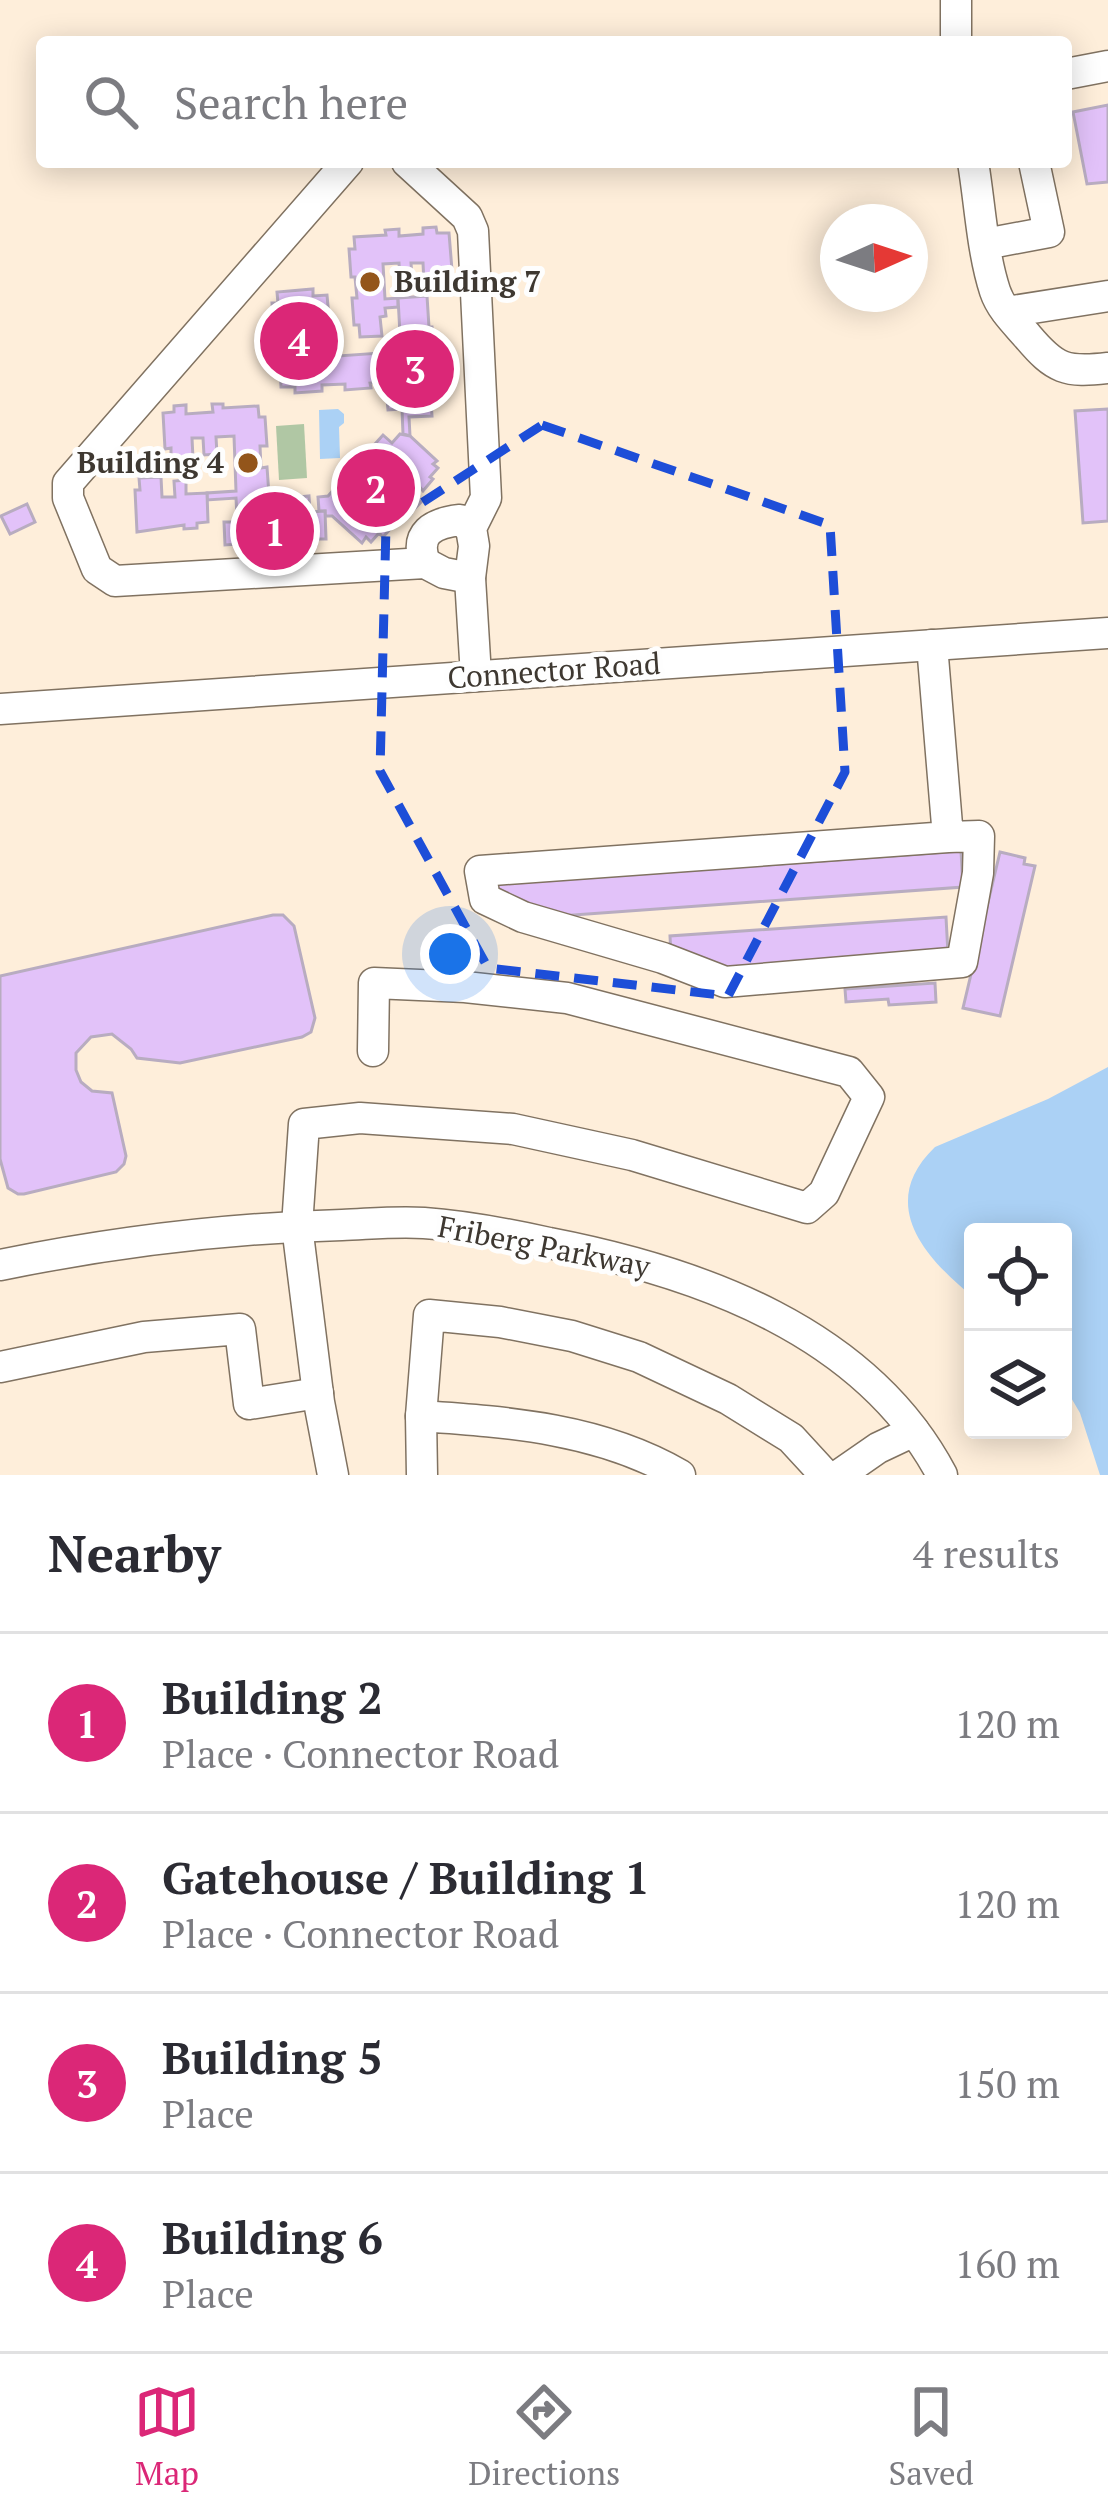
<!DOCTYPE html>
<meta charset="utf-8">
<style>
:root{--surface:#fff;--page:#f7f7f7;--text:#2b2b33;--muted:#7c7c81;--line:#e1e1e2;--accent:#db2777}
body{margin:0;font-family:"PT Serif",serif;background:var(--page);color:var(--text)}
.controls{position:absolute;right:36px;bottom:36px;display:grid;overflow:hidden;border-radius:12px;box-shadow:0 6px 30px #0003}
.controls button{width:108px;height:108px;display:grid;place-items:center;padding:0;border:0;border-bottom:3px solid var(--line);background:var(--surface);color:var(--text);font:60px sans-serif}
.compass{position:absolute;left:820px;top:204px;width:108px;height:108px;border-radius:50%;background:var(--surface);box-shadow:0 6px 30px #0003;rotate:87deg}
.you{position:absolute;left:450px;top:954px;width:42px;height:42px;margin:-30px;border:9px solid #fff;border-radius:50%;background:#1a73e8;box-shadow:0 0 0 18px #1a73e833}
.badge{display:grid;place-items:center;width:78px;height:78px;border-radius:50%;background:var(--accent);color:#fff;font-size:39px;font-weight:700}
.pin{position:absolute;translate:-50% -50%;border:6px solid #fff;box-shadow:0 3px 12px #0006}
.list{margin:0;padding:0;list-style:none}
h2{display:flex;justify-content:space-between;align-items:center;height:156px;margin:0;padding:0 48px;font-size:51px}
h2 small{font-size:39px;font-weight:400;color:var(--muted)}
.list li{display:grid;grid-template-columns:78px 1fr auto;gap:36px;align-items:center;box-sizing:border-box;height:180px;padding:0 48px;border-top:3px solid var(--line)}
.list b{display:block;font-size:45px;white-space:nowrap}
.list p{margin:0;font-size:39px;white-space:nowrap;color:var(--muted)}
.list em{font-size:39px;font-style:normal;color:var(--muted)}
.icon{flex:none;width:66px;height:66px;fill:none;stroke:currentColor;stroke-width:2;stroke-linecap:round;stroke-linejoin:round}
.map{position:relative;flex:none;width:1108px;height:1475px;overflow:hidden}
.search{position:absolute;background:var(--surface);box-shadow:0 6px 30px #0003;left:36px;right:36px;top:36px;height:132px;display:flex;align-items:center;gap:30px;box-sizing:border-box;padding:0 42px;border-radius:12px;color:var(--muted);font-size:45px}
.sheet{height:876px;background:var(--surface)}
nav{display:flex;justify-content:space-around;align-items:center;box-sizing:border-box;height:168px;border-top:3px solid var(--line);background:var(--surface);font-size:33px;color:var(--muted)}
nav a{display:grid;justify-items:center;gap:6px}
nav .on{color:var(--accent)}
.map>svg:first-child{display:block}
.green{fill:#b0c7a4}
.water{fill:#abd1f5}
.building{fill:#e2c2f9;stroke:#b8acc0;stroke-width:3}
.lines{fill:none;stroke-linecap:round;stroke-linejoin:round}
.minor-casing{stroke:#807261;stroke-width:33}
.minor{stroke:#fff;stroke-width:30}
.marked{fill:none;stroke:#1d4ed8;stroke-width:9;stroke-dasharray:24 15;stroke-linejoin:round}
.poi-dot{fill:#93551a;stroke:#fefefe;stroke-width:4.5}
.labels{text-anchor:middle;stroke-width:10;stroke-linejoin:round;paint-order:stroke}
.poi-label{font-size:30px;font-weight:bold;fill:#3e3831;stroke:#fefefe;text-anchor:start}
.street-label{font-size:30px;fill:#3e3831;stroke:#fefefe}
</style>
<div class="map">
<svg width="1108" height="1475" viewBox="0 0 1108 1475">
<rect width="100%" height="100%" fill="#feeeda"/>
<path class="green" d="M 304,424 L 307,478 L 279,480 L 276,426 Z"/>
<g class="water">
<path d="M 338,409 L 344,414 L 344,423 L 339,427 L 340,458 L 320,459 L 319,410 Z"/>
<path d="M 1108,1067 L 1108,1475 L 1100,1475 L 1080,1413 L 1063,1384 L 1063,1232 L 973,1232 L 973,1297 C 923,1256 877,1203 935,1147 L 1048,1099 Z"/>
</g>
<g class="building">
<path d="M 1108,105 L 1108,182 L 1087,184 L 1073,112 Z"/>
<path d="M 436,227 L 437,233 L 449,233 L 452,270 L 445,270 L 446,282 L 424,283 L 423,263 L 411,263 L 412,278 L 400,279 L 399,263 L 383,264 L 385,299 L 398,298 L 398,307 L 385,308 L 386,316 L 380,317 L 382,336 L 360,337 L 359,325 L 354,325 L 352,298 L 357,298 L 355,277 L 351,277 L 349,249 L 355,249 L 354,237 L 386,235 L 385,230 L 399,229 L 399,236 L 423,234 L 423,228 Z"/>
<path d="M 313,289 L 313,296 L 327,295 L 329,317 L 307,318 L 307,329 L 323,328 L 324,341 L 309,342 L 310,358 L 380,353 L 382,382 L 370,383 L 371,388 L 345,390 L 345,384 L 322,385 L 322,391 L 295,393 L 295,387 L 281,387 L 279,350 L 275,350 L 274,342 L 282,341 L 280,316 L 273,316 L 272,303 L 278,303 L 277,292 Z"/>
<path d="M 427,296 L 429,327 L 432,327 L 435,355 L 427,355 L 428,377 L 434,377 L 436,400 L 431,401 L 432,416 L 409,417 L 410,436 L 403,434 L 402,409 L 388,410 L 387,399 L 403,397 L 401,360 L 381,361 L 380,353 L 401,352 L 398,298 Z"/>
<path d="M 212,404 L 223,404 L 223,408 L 258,406 L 259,417 L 265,417 L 267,446 L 260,446 L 261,468 L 267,467 L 269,495 L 263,496 L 264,506 L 242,507 L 242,517 L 237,517 L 236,498 L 207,500 L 207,493 L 236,491 L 234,436 L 216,437 L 217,454 L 204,455 L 203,438 L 192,438 L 193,458 L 171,459 L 171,448 L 165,449 L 163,413 L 174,412 L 174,406 L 186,405 L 186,414 L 213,412 Z"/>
<path d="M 1108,409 L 1108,521 L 1083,523 L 1075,411 Z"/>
<path d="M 400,434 L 410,436 L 437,461 L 433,464 L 438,468 L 430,477 L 433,479 L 423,491 L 419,486 L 412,494 L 421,502 L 402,522 L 394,515 L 388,522 L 393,526 L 383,537 L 379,533 L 371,542 L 366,537 L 362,543 L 332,516 L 325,516 L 325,511 L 319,511 L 318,497 L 328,496 L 383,435 L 392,443 Z"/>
<path d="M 161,477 L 162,497 L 175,497 L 174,481 L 186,480 L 186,494 L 207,493 L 208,522 L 197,523 L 197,528 L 184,529 L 184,525 L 137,532 L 135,490 L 140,490 L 139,478 Z"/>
<path d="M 309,496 L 310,512 L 325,511 L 326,539 L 316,539 L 316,545 L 288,547 L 288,542 L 266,543 L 266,549 L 239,550 L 239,544 L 225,545 L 224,522 L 237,522 L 237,517 L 299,514 L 298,497 Z"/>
<path d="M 27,504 L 35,522 L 10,534 L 1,516 Z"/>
<path d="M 961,851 L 963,887 L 546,917 L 498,903 L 496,884 Z"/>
<path d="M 1000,852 L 1025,858 L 1024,864 L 1035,866 L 1000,1016 L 963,1008 Z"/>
<path d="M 273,915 L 283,915 L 294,926 L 315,1018 L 311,1032 L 302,1037 L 180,1063 L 137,1058 L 131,1049 L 112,1034 L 91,1037 L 76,1053 L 76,1070 L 81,1082 L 92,1091 L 112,1093 L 126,1156 L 124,1164 L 116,1172 L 24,1194 L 18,1194 L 8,1188 L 0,1159 L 0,976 Z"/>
<path d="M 946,917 L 948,954 L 713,970 L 671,955 L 670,936 Z"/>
<path d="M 935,983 L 936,1002 L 889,1005 L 888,999 L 846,1002 L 845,989 Z"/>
</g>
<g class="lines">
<g class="minor-casing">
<g id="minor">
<path d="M 956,42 L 956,0"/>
<path d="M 1066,74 L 1108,66"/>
<path d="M 348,162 L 68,483 L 68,498 L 97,569 L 115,581 L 425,563 L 444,573 L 470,578"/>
<path d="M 407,162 L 467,217 L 473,231 L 486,498 L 471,528 L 474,546 L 470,578 L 476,676"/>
<path d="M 973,162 C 980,204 982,251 995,291 C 1001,309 1016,323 1028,337 C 1055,369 1066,373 1108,368"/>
<path d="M 985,244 L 1049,232 L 1034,162"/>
<path d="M 1007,312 L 1108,296"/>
<path d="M 425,563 C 414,533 433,523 460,520 L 471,528"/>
<path d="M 932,645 L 948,837 L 480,871 L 485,899 L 523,917 L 663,958 L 725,982 L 962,962 L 978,873 L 979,836 L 948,837"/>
<path d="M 0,709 L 1108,633"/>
<path d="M 0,1265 C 113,1242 227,1228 342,1225 C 369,1224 397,1221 424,1223 C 466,1226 508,1234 549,1243 C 699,1272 866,1331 942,1475"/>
<path d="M 0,1367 L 144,1337 L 240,1329 L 249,1404 L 318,1393"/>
<path d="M 421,1416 L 429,1315 L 500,1322 L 572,1336 L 639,1357 L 728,1399 L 791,1438 L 825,1475"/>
<path d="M 333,1475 L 319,1402 L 297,1226 L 304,1124 L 360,1118 L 513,1129 L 632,1155 L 807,1208 L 824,1193 L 869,1097 L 849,1072 L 567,998 L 465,987 L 374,983 L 373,1051"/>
<path d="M 422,1475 L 421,1416 C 510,1422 601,1429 680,1475"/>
<path d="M 839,1475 L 878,1448 L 914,1431"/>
</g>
</g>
<use href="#minor" class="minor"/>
</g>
<path class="marked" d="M 542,425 L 830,525 L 845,772 L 728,996 L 488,968 L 380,771 L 386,526 Z"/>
<g class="poi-dot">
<circle cx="370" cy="282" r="12"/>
<circle cx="248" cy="463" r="12"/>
</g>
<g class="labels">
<g class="poi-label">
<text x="394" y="292">Building 7</text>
<text x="224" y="473" text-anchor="end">Building 4</text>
</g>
<g class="street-label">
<text transform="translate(554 671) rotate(-4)" y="10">Connector Road</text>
<text transform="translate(544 1247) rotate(11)" y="10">Friberg Parkway</text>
</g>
</g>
</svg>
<div class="controls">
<button><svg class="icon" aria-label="locate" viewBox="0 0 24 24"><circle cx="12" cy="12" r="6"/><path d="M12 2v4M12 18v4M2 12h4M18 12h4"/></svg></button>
<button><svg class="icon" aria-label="layers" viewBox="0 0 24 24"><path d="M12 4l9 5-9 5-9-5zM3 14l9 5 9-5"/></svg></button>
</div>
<svg class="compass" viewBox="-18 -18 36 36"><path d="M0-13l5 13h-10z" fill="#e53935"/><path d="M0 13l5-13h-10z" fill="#7c7c81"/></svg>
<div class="you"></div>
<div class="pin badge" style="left:275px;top:531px">1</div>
<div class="pin badge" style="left:376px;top:488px">2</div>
<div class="pin badge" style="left:415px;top:369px">3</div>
<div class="pin badge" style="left:299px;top:341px">4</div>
<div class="search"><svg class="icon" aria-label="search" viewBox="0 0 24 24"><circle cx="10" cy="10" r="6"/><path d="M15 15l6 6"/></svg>Search here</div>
</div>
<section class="sheet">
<h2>Nearby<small>4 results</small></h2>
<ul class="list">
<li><span class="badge">1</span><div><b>Building 2</b><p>Place · Connector Road</p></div><em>120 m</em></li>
<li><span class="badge">2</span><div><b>Gatehouse / Building 1</b><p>Place · Connector Road</p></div><em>120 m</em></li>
<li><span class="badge">3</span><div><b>Building 5</b><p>Place</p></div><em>150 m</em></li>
<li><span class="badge">4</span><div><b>Building 6</b><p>Place</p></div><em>160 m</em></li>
</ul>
</section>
<nav>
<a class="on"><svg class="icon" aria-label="map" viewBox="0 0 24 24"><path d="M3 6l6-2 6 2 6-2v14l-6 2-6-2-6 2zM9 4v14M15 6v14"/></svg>Map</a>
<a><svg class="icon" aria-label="directions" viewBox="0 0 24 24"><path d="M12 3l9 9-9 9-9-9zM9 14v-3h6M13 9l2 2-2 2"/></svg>Directions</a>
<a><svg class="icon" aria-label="saved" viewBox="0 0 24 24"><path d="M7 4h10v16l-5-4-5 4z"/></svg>Saved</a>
</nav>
